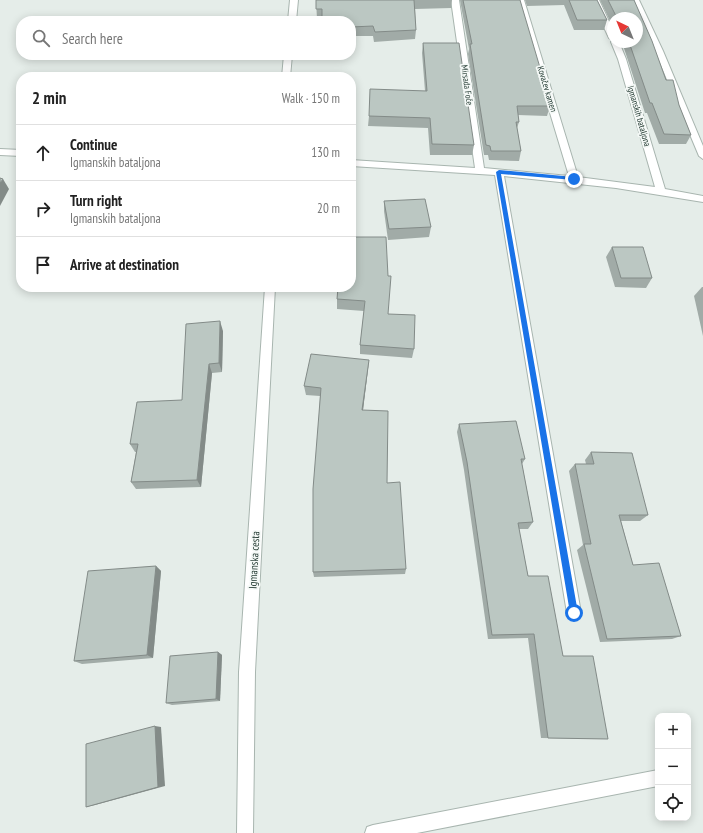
<!DOCTYPE html>
<meta charset="utf-8">
<style>
:root{--surface:#fff;--page:#f2f2f2;--text:#222;--muted:#767676;--line:#e0e0e0}
body{margin:0;font-family:"PT Sans Narrow",sans-serif;background:var(--page);color:var(--text)}
.controls{position:absolute;right:12px;bottom:12px;display:grid;overflow:hidden;border-radius:8px;box-shadow:0 2px 10px #0003}
.controls button{width:36px;height:36px;display:grid;place-items:center;padding:0;border:0;border-bottom:1px solid var(--line);background:var(--surface);color:var(--text);font:20px sans-serif}
.compass{position:absolute;left:607px;top:12px;width:36px;height:36px;border-radius:50%;background:var(--surface);box-shadow:0 2px 10px #0003;rotate:317deg}
.stop{position:absolute;width:12px;height:12px;margin:-9px;border:3px solid #1a73e8;border-radius:50%;background:#fff}
.stop.end{background:#1a73e8;border-color:#fff;box-shadow:0 1px 4px #0008}
.list{margin:0;padding:0;list-style:none}
h2{display:flex;justify-content:space-between;align-items:center;height:52px;margin:0;padding:0 16px;font-size:17px}
h2 small{font-size:13px;font-weight:400;color:var(--muted)}
.list li{display:grid;grid-template-columns:26px 1fr auto;gap:12px;align-items:center;box-sizing:border-box;height:56px;padding:0 16px;border-top:1px solid var(--line)}
.list b{display:block;font-size:15px;white-space:nowrap}
.list p{margin:0;font-size:13px;white-space:nowrap;color:var(--muted)}
.list em{font-size:13px;font-style:normal;color:var(--muted)}
.icon{flex:none;width:22px;height:22px;fill:none;stroke:currentColor;stroke-width:2;stroke-linecap:round;stroke-linejoin:round}
.map{position:relative;flex:none;width:703px;height:833px;overflow:hidden}
.search{position:absolute;background:var(--surface);box-shadow:0 2px 10px #0003;left:16px;top:16px;width:340px;height:44px;display:flex;align-items:center;gap:10px;box-sizing:border-box;padding:0 14px;border-radius:16px;color:var(--muted);font-size:15px}
.panel{position:absolute;background:var(--surface);box-shadow:0 2px 10px #0003;left:16px;top:72px;width:340px;height:220px;border-radius:16px}
.map>svg:first-child{display:block}
.lines{fill:none;stroke-linecap:round;stroke-linejoin:round}
.minor-casing{stroke:#a8b5af;stroke-width:2}
.minor{fill:#fff;fill-rule:evenodd}
.wall{fill:#a1aba7}
.shaded-wall{fill:#838b88}
.building{fill:#bbc7c2;stroke:#838b88}
.route{fill:#1a73e8}
.labels{text-anchor:middle;stroke-width:3.5;stroke-linejoin:round;paint-order:stroke}
.far-street-label{font-size:9px;fill:#263d35;stroke:#f5f9f7}
.street-label{font-size:11px;fill:#263d35;stroke:#f5f9f7}
</style>
<div class="map">
<svg width="703" height="833" viewBox="0 0 703 833">
<rect width="100%" height="100%" fill="#e5ede9"/>
<g class="lines">
<g class="minor-casing">
<g id="minor">
<path d="M 290,0 L 298,0 L 296,21 L 288,21 Z"/>
<path d="M 451,0 L 459,0 L 484,168 L 569,176 L 516,0 L 524,0 L 578,177 L 655,187 L 618,59 L 611,42 L 613,40 L 609,38 L 591,0 L 599,0 L 613,30 L 613,42 L 619,42 L 626,59 L 665,189 L 703,196 L 703,202 L 616,188 L 504,176 L 581,613 L 579,618 L 574,620 L 569,618 L 567,613 L 495,175 L 351,166 L 351,160 L 475,168 Z"/>
<path d="M 631,0 L 639,0 L 663,51 L 703,146 L 703,159 L 699,156 L 655,51 Z"/>
<path d="M 284,55 L 292,55 L 290,77 L 282,77 Z"/>
<path d="M 0,149 L 21,150 L 21,156 L 0,155 Z"/>
<path d="M 265,287 L 275,287 L 255,672 L 253,833 L 237,833 L 239,672 Z"/>
<path d="M 658,770 L 658,786 L 417,833 L 365,833 L 367,827 L 373,825 Z"/>
</g>
</g>
<use href="#minor" class="minor"/>
</g>
<g class="wall">
<path d="M 316,0 L 452,0 L 451,8 L 415,9 L 416,30 L 415,39 L 374,42 L 373,36 L 351,36 L 351,21 L 317,19 Z"/>
<path d="M 460,0 L 520,0 L 550,106 L 547,116 L 518,115 L 519,122 L 517,128 L 521,151 L 519,161 L 489,160 L 488,155 L 484,155 L 468,54 L 469,49 Z"/>
<path d="M 525,0 L 597,0 L 607,20 L 604,30 L 574,30 L 564,5 L 527,6 Z"/>
<path d="M 600,0 L 634,0 L 666,80 L 679,105 L 691,135 L 686,144 L 659,144 L 647,113 L 645,113 L 622,42 L 637,42 L 637,18 L 613,18 L 613,27 Z"/>
<path d="M 423,43 L 474,145 L 472,155 L 430,155 L 428,128 L 368,126 L 369,116 L 425,91 L 422,53 Z"/>
<path d="M 384,201 L 431,227 L 429,237 L 388,240 L 384,211 Z"/>
<path d="M 612,247 L 652,278 L 646,288 L 615,287 L 606,257 Z"/>
<path d="M 338,287 L 388,314 L 414,349 L 412,358 L 360,354 L 360,345 L 364,311 L 337,309 L 337,299 Z"/>
<path d="M 702,287 L 703,287 L 703,336 L 694,296 Z"/>
<path d="M 223,331 L 222,372 L 212,373 L 201,487 L 136,489 L 131,482 L 136,452 L 135,452 L 130,444 L 182,400 Z"/>
<path d="M 369,360 L 368,369 L 363,410 L 387,483 L 406,569 L 405,574 L 314,577 L 313,572 L 320,396 L 306,395 L 304,386 Z"/>
<path d="M 459,424 L 525,459 L 522,464 L 533,522 L 528,529 L 519,529 L 528,576 L 563,656 L 608,739 L 541,738 L 528,638 L 488,639 L 464,470 L 457,432 Z"/>
<path d="M 591,452 L 648,515 L 640,521 L 621,521 L 633,565 L 681,636 L 672,639 L 600,642 L 577,550 L 583,545 L 569,471 L 575,464 L 586,464 L 585,460 Z"/>
<path d="M 156,566 L 161,571 L 153,658 L 82,664 L 74,661 Z"/>
<path d="M 218,652 L 222,655 L 220,701 L 172,705 L 166,703 Z"/>
</g>
<g class="shaded-wall">
<path d="M 3,179 L 9,189 L 0,206 L 0,183 Z"/>
<path d="M 220,321 L 223,331 L 222,372 L 219,363 Z"/>
<path d="M 369,360 L 368,369 L 362,418 L 362,410 Z"/>
<path d="M 209,364 L 212,373 L 201,487 L 197,480 Z"/>
<path d="M 156,566 L 161,571 L 153,658 L 147,655 Z"/>
<path d="M 218,652 L 222,655 L 220,701 L 216,699 Z"/>
<path d="M 155,726 L 161,727 L 165,786 L 95,805 L 86,807 Z"/>
</g>
<g class="building">
<path d="M 316,0 L 414,0 L 416,30 L 375,32 L 373,26 L 351,27 L 351,21 L 322,21 L 322,9 L 316,9 Z"/>
<path d="M 463,0 L 520,0 L 541,71 L 550,106 L 517,106 L 519,122 L 516,122 L 521,151 L 491,151 L 490,146 L 486,145 L 470,44 L 472,44 Z"/>
<path d="M 569,0 L 597,0 L 607,20 L 577,20 Z"/>
<path d="M 608,0 L 634,0 L 652,41 L 666,80 L 673,80 L 679,105 L 691,135 L 664,134 L 652,103 L 650,103 L 629,42 L 637,42 L 637,18 L 617,18 Z"/>
<path d="M 423,43 L 459,43 L 474,145 L 432,144 L 430,118 L 369,116 L 370,89 L 427,91 Z"/>
<path d="M 0,178 L 3,179 L 0,183 Z"/>
<path d="M 425,199 L 431,227 L 389,229 L 384,201 Z"/>
<path d="M 351,237 L 386,237 L 388,276 L 391,276 L 388,314 L 415,315 L 414,349 L 360,345 L 365,301 L 337,299 L 338,287 L 351,287 Z"/>
<path d="M 612,247 L 643,247 L 652,278 L 621,278 Z"/>
<path d="M 220,321 L 219,363 L 209,364 L 197,480 L 131,482 L 138,444 L 130,444 L 137,402 L 182,400 L 186,324 Z"/>
<path d="M 311,354 L 369,360 L 362,410 L 388,411 L 387,483 L 400,482 L 406,569 L 313,572 L 313,489 L 321,388 L 304,386 Z"/>
<path d="M 516,421 L 525,459 L 521,459 L 533,522 L 518,523 L 528,576 L 548,576 L 563,656 L 593,656 L 608,739 L 548,738 L 534,634 L 492,635 L 467,462 L 459,424 Z"/>
<path d="M 591,452 L 632,453 L 648,515 L 619,515 L 633,565 L 659,563 L 681,636 L 607,639 L 584,544 L 591,544 L 575,464 L 594,464 Z"/>
<path d="M 156,566 L 147,655 L 74,661 L 88,571 Z"/>
<path d="M 218,652 L 216,699 L 166,703 L 170,656 Z"/>
<path d="M 155,726 L 158,787 L 86,807 L 86,744 Z"/>
</g>
<path class="route" d="M 499,170 L 574,177 L 576,179 L 574,180 L 501,174 L 578,613 L 574,617 L 570,613 L 496,172 Z"/>
<g class="labels">
<g class="far-street-label">
<text transform="translate(467 85) rotate(82)" y="3">Mirsada Foče</text>
<text transform="translate(547 89) rotate(73)" y="3">Kovačev kamen</text>
<text transform="translate(639 116) rotate(74)" y="3">Igmanskih bataljona</text>
</g>
<g class="street-label">
<text transform="translate(254 560) rotate(-87)" y="4">Igmanska cesta</text>
</g>
</g>
</svg>
<div class="controls">
<button>+</button>
<button>−</button>
<button><svg class="icon" aria-label="locate" viewBox="0 0 24 24"><circle cx="12" cy="12" r="6"/><path d="M12 2v4M12 18v4M2 12h4M18 12h4"/></svg></button>
</div>
<svg class="compass" viewBox="-18 -18 36 36"><path d="M0-13l5 13h-10z" fill="#e53935"/><path d="M0 13l5-13h-10z" fill="#767676"/></svg>
<div class="stop" style="left:574px;top:613px"></div>
<div class="stop end" style="left:574px;top:179px"></div>
<div class="search"><svg class="icon" aria-label="search" viewBox="0 0 24 24"><circle cx="10" cy="10" r="6"/><path d="M15 15l6 6"/></svg>Search here</div>
<section class="panel">
<h2>2 min<small>Walk · 150 m</small></h2>
<ul class="list">
<li><svg class="icon" aria-label="ahead" viewBox="0 0 24 24"><path d="M12 20V5M6 11l6-6 6 6"/></svg><div><b>Continue</b><p>Igmanskih bataljona</p></div><em>130 m</em></li>
<li><svg class="icon" aria-label="right" viewBox="0 0 24 24"><path d="M7 20v-9h11M14 6l5 5-5 5"/></svg><div><b>Turn right</b><p>Igmanskih bataljona</p></div><em>20 m</em></li>
<li><svg class="icon" aria-label="arrive" viewBox="0 0 24 24"><path d="M6 21V4h12l-3 4 3 4H6"/></svg><div><b>Arrive at destination</b></div></li>
</ul>
</section>
</div>
